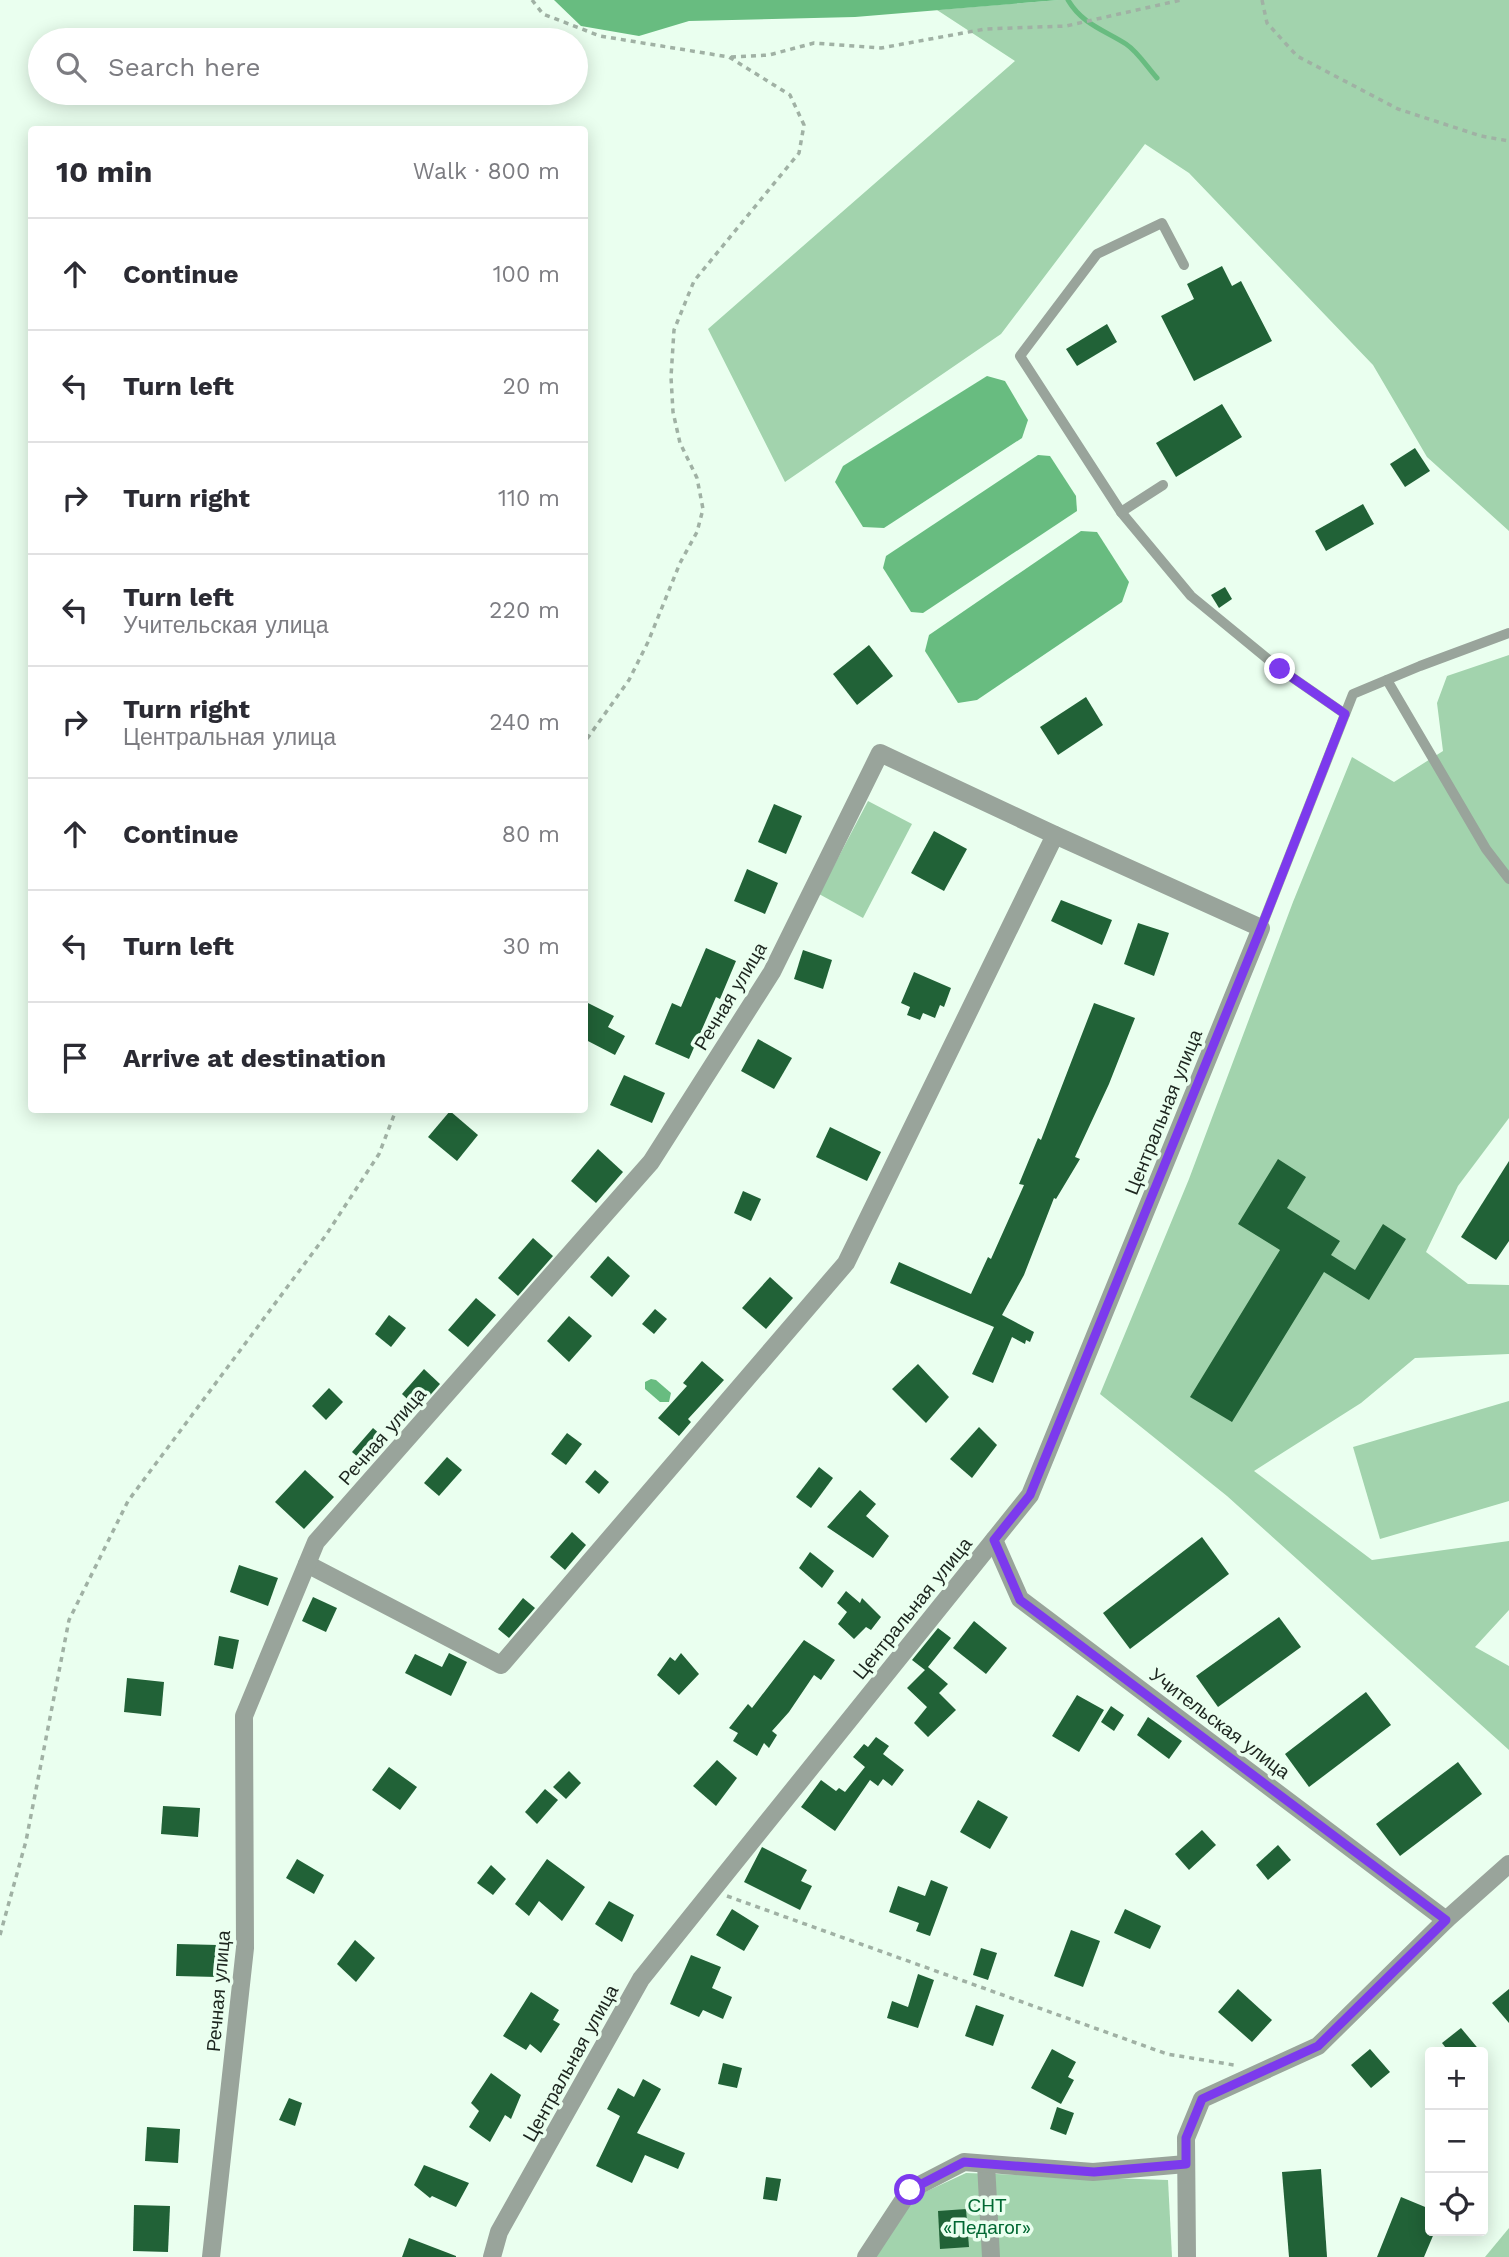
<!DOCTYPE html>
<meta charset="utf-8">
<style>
:root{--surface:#fff;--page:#f7f7f7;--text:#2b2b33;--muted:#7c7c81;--line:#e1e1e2}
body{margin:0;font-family:"Work Sans",sans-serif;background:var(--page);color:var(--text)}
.controls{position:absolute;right:21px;bottom:21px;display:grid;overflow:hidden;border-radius:7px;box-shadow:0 4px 18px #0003}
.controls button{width:63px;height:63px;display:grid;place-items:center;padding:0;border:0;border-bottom:2px solid var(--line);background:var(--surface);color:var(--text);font:35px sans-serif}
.stop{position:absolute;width:21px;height:21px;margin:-16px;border:5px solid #7c3aed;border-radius:50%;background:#fff}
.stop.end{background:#7c3aed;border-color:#fff;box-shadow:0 2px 7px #0008}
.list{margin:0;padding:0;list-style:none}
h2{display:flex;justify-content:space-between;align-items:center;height:91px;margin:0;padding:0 28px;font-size:30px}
h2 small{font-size:23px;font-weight:400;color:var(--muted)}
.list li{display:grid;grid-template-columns:46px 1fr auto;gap:21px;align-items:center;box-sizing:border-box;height:112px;padding:0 28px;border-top:2px solid var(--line)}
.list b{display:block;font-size:26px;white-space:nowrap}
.list p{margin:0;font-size:23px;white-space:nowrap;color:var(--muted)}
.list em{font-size:23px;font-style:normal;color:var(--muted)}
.icon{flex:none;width:38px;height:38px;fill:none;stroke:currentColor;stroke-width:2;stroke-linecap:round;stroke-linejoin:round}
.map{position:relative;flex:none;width:1509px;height:2257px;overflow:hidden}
.search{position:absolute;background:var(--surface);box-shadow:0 4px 18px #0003;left:28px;top:28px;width:560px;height:77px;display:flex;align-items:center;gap:18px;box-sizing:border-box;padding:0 24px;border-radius:38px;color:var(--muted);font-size:26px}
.panel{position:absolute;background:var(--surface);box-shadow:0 4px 18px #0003;left:28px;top:126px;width:560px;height:987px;border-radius:7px}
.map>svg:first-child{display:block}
.green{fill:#a2d3ad}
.water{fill:#68bc80}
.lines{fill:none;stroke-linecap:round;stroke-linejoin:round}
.stream{stroke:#68bc80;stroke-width:5}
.building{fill:#216237}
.path{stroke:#a0b1a4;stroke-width:3.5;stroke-dasharray:5 5;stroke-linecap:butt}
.lane{stroke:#99a49b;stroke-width:10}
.street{stroke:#99a49b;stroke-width:18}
.route{stroke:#7c3aed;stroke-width:9}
.labels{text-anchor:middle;stroke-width:7;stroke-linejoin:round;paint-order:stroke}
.street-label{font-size:19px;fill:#1c251e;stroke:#eaffef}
.park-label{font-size:19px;fill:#016832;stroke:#eaffef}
</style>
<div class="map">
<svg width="1509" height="2257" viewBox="0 0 1509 2257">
<rect width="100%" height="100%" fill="#eaffef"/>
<g class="green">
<path d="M 1059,0 L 1509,0 L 1509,531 L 1427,457 L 1373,365 L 1189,173 L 1145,144 L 1001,334 L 785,482 L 708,329 L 1015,61 L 937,10 Z"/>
<path d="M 1509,655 L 1509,1118 L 1458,1186 L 1426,1252 L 1468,1284 L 1509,1285 L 1509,1354 L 1415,1358 L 1361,1403 L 1254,1471 L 1372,1560 L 1509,1541 L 1509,1610 L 1475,1647 L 1509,1666 L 1509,1750 L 1227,1496 L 1100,1394 L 1189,1179 L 1293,902 L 1352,757 L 1394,782 L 1443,751 L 1437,703 L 1447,676 Z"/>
<path d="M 868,801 L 912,824 L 863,918 L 819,894 Z"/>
<path d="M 1509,1401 L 1509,1501 L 1380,1539 L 1353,1447 Z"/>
<path d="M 966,2173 L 1168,2180 L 1172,2257 L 875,2257 L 912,2198 Z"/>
<path d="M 1509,2228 L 1509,2257 L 1485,2257 Z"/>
</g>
<g class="water">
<path d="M 554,0 L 1059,0 L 855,17 L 689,21 L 639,36 L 581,26 Z"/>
<path d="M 987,376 L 1005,381 L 1028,420 L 1022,438 L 884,528 L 863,527 L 835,482 L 843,466 Z"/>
<path d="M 1038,455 L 1050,456 L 1076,496 L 1077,511 L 923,613 L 911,612 L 883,568 L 886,556 Z"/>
<path d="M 1081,531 L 1097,532 L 1129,582 L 1122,602 L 977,700 L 958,703 L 925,651 L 929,635 Z"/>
<path d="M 651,1379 L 656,1380 L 671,1393 L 669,1402 L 660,1402 L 645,1389 L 645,1382 Z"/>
</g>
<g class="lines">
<path class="stream" d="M 1068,0 C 1082,24 1104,30 1126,44 C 1138,52 1147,67 1157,78"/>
</g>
<g class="building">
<path d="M 1222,266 L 1232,286 L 1241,281 L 1272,341 L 1194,381 L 1161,316 L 1194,299 L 1187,284 Z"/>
<path d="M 1107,324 L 1117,342 L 1077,366 L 1066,349 Z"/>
<path d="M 1222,404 L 1242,437 L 1176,477 L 1156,443 Z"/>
<path d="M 1415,448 L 1430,471 L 1405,487 L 1390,464 Z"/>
<path d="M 1363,504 L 1374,524 L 1326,551 L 1315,531 Z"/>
<path d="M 1225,587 L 1232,599 L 1219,608 L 1211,595 Z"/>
<path d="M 869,645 L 893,676 L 857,705 L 833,674 Z"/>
<path d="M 1086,697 L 1103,725 L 1058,755 L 1040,727 Z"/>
<path d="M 774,804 L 802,816 L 786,854 L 758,842 Z"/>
<path d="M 934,831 L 967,849 L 944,891 L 911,873 Z"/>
<path d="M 747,869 L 778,883 L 765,914 L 734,901 Z"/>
<path d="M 1061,900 L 1112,920 L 1102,945 L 1051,921 Z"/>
<path d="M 1138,923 L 1169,933 L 1154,976 L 1124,964 Z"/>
<path d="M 706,948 L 736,961 L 720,999 L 716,997 L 689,1059 L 655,1044 L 672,1003 L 681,1007 Z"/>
<path d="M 803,950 L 832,960 L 823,989 L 794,979 Z"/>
<path d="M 914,972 L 951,988 L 944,1007 L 940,1005 L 935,1018 L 923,1013 L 920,1020 L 907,1015 L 910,1007 L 901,1003 Z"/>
<path d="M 584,1001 L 614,1016 L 608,1027 L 625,1036 L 615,1055 L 584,1039 Z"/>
<path d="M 1094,1003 L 1135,1018 L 1109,1084 L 1075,1157 L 1080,1159 L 1056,1199 L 1054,1198 L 1024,1275 L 1002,1315 L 1034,1332 L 1030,1342 L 1026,1340 L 1025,1344 L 1012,1337 L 993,1383 L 972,1374 L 994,1327 L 890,1283 L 899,1262 L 971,1294 L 988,1257 L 991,1259 L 1024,1185 L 1019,1184 L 1038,1138 L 1041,1140 Z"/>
<path d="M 758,1039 L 792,1058 L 774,1089 L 741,1071 Z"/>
<path d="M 624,1075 L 665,1093 L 652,1123 L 610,1105 Z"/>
<path d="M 450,1111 L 478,1135 L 457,1161 L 428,1137 Z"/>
<path d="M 830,1127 L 881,1152 L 867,1181 L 816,1157 Z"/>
<path d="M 598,1149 L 623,1172 L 596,1203 L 571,1181 Z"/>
<path d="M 1278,1159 L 1306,1177 L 1287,1208 L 1340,1241 L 1331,1255 L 1355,1270 L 1383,1224 L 1406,1239 L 1369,1300 L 1324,1272 L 1232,1422 L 1190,1397 L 1280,1250 L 1238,1224 Z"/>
<path d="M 1509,1161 L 1509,1241 L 1496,1260 L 1461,1237 Z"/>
<path d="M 743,1191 L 761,1199 L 751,1221 L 734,1213 Z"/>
<path d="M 533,1238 L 553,1256 L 518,1296 L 498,1278 Z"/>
<path d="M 608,1256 L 630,1276 L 612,1297 L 590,1277 Z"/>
<path d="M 770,1277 L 793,1298 L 766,1329 L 742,1308 Z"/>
<path d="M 476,1298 L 496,1315 L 468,1347 L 448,1330 Z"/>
<path d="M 655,1309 L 667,1319 L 654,1334 L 642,1324 Z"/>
<path d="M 389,1315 L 406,1328 L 391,1347 L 375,1334 Z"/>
<path d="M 569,1316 L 592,1336 L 569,1362 L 547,1341 Z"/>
<path d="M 702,1361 L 724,1380 L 688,1419 L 691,1422 L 679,1436 L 658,1418 L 687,1386 L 683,1383 Z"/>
<path d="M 918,1364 L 949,1397 L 926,1423 L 892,1389 Z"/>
<path d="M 424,1369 L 440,1384 L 418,1409 L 402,1394 Z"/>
<path d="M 329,1388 L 343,1402 L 326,1420 L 312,1406 Z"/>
<path d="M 979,1427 L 997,1445 L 972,1478 L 950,1459 Z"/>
<path d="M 373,1428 L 389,1442 L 368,1466 L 352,1452 Z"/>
<path d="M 567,1433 L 582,1444 L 566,1465 L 551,1454 Z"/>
<path d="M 447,1457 L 462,1470 L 439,1496 L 424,1483 Z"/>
<path d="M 819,1467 L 833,1478 L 811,1508 L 796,1497 Z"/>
<path d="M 305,1470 L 334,1497 L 304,1529 L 275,1502 Z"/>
<path d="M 595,1470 L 609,1482 L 599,1494 L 585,1482 Z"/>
<path d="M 860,1490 L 876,1504 L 866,1516 L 889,1536 L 873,1558 L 827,1527 Z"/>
<path d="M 572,1532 L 586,1545 L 565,1570 L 550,1557 Z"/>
<path d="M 1202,1537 L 1229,1574 L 1130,1649 L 1103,1613 Z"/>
<path d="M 810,1552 L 834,1571 L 822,1588 L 799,1568 Z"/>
<path d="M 239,1565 L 278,1578 L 268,1606 L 230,1592 Z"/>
<path d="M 846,1591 L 860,1603 L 862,1598 L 881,1617 L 871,1630 L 866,1627 L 854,1639 L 838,1624 L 847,1612 L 837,1603 Z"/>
<path d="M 313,1597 L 337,1608 L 326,1632 L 302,1621 Z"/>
<path d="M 523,1598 L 535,1608 L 509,1638 L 498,1629 Z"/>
<path d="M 1279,1617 L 1301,1647 L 1218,1707 L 1196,1676 Z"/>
<path d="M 974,1621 L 1007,1648 L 986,1674 L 953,1648 Z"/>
<path d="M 938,1628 L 951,1638 L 928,1667 L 948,1684 L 939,1693 L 956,1710 L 928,1737 L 914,1723 L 927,1707 L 907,1688 L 925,1670 L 912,1660 Z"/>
<path d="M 219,1636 L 239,1640 L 233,1669 L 214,1665 Z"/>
<path d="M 804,1640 L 835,1660 L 821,1680 L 814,1675 L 789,1712 L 772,1731 L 777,1735 L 769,1748 L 764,1743 L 757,1756 L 733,1741 L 738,1733 L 729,1728 L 748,1704 L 752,1708 Z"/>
<path d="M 449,1653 L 467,1662 L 451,1696 L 405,1673 L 415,1654 L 442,1667 Z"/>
<path d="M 681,1653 L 699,1674 L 679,1695 L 657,1675 L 670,1657 L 675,1661 Z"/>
<path d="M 127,1678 L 164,1682 L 161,1716 L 124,1712 Z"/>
<path d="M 1366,1692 L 1391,1725 L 1309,1787 L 1285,1754 Z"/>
<path d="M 1077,1695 L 1104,1710 L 1079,1752 L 1052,1736 Z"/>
<path d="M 1111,1706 L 1124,1715 L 1114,1731 L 1101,1722 Z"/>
<path d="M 1148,1717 L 1182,1741 L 1169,1759 L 1137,1735 Z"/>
<path d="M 876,1737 L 889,1746 L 883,1754 L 904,1770 L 892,1786 L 883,1779 L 878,1786 L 870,1780 L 835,1831 L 801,1807 L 821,1780 L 836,1791 L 839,1788 L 845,1792 L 865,1767 L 853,1757 L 864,1744 L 868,1747 Z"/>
<path d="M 717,1760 L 737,1778 L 716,1806 L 693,1786 Z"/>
<path d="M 1458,1762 L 1482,1794 L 1400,1856 L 1376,1824 Z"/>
<path d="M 389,1767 L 417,1787 L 400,1810 L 372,1790 Z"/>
<path d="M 569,1771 L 581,1783 L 566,1799 L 553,1787 Z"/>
<path d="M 545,1789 L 558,1800 L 537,1824 L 525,1812 Z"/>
<path d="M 978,1800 L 1008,1817 L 990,1849 L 960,1832 Z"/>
<path d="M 163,1806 L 200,1808 L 198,1837 L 161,1834 Z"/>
<path d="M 1202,1830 L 1216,1845 L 1189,1870 L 1175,1854 Z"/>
<path d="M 1278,1845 L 1291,1860 L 1268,1880 L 1256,1865 Z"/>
<path d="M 762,1847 L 807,1870 L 801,1881 L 812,1886 L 800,1910 L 744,1882 Z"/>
<path d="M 297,1859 L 324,1875 L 314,1894 L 286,1878 Z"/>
<path d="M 547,1859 L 585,1887 L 562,1921 L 539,1901 L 529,1916 L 515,1904 Z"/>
<path d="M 491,1865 L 506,1879 L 493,1895 L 477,1883 Z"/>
<path d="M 931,1880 L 948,1887 L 930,1936 L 916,1931 L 919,1923 L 889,1912 L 898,1886 L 925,1896 Z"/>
<path d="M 609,1901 L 634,1915 L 622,1942 L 595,1924 Z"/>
<path d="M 732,1909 L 759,1926 L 744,1951 L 716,1935 Z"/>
<path d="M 1125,1909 L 1161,1926 L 1150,1949 L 1114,1933 Z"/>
<path d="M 1071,1930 L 1100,1941 L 1083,1987 L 1054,1976 Z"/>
<path d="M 355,1940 L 375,1958 L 356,1982 L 337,1964 Z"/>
<path d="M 177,1944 L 218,1945 L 217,1977 L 176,1976 Z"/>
<path d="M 981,1948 L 997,1953 L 988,1980 L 973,1975 Z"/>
<path d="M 691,1955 L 721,1967 L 712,1988 L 732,1997 L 723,2019 L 703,2010 L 699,2017 L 670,2004 Z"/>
<path d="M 918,1974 L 934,1980 L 918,2028 L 887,2018 L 892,2001 L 908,2007 Z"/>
<path d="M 1238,1989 L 1272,2020 L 1252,2042 L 1218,2012 Z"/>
<path d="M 1509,1989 L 1509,2023 L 1492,2003 Z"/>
<path d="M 531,1992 L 559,2010 L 553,2020 L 560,2024 L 541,2053 L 530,2044 L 526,2050 L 503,2036 Z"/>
<path d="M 976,2005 L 1004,2015 L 993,2046 L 965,2036 Z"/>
<path d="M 1461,2028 L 1481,2052 L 1449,2052 L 1442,2043 Z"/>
<path d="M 1052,2049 L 1076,2062 L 1068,2077 L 1074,2080 L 1061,2104 L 1031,2088 Z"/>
<path d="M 1370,2049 L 1390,2072 L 1371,2088 L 1351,2065 Z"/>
<path d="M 723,2063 L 742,2068 L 737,2088 L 718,2084 Z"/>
<path d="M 491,2073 L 521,2095 L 511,2119 L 505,2115 L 490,2142 L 469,2127 L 479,2111 L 471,2103 Z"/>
<path d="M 643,2079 L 661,2089 L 637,2133 L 685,2153 L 678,2169 L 645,2155 L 632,2183 L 596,2166 L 620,2116 L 607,2109 L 618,2088 L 634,2097 Z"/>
<path d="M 289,2098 L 302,2103 L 295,2126 L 279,2120 Z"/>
<path d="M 1057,2107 L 1074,2113 L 1066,2135 L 1050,2129 Z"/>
<path d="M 147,2127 L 180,2129 L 178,2163 L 145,2161 Z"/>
<path d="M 424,2165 L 469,2183 L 456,2207 L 432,2196 L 430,2198 L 414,2185 Z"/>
<path d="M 1321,2169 L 1327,2257 L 1289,2257 L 1282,2172 Z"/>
<path d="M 766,2177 L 781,2179 L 777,2201 L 763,2199 Z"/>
<path d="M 1401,2197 L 1430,2209 L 1430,2231 L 1435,2231 L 1424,2257 L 1377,2257 Z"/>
<path d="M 134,2205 L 170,2206 L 168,2252 L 133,2251 Z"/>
<path d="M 966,2209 L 969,2247 L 940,2249 L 938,2211 Z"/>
<path d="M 409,2238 L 456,2256 L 456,2257 L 402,2257 Z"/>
</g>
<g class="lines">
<g class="path">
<path d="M 532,0 L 543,14 L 600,36 L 729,57 L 790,95 L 804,125 L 799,153 L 694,281 L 674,330 L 671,377 L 673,412 L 680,443 L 697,478 L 703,509 L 697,532 L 680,563 L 648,642 L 629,680 L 584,743"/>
<path d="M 1262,0 L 1267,23 L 1297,56 L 1398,109 L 1481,136 L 1509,141"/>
<path d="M 731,57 L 769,55 L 814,43 L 881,48 L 985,29 L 1066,26 L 1181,0"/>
<path d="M 727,1896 L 1167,2054 L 1234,2065"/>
<path d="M 0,1935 L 26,1841 L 69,1620 L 128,1501 L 326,1235 L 379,1154 L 396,1110"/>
</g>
<g class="lane">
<path d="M 1184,265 L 1162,223 L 1097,254 L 1020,356 L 1121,512 L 1191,596 L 1280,669 L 1345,714"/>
<path d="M 1121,512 L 1163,485"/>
<path d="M 1387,680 L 1486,849 L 1509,879"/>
<path d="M 1261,928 L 1353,694 L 1420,666 L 1509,633"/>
</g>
<g class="street">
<path d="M 994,1540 L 1020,1599 L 1446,1920"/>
<path d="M 307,1564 L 501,1665 L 846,1263 L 1055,835"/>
<path d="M 986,2164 L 991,2257"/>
<path d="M 211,2257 L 245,1948 L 244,1716 L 316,1542 L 651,1162 L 772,972 L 880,753 L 1055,835 L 1261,928 L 1030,1495 L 641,1979 L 499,2232 L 492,2257"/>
<path d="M 866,2257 L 910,2190 L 964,2162 L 1093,2172 L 1186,2164"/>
<path d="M 1187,2257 L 1186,2138 L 1202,2099 L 1318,2046 L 1446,1920 L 1509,1864"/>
</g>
</g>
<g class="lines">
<path class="route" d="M 910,2190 L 964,2162 L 1094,2172 L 1186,2164 L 1186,2138 L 1202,2099 L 1318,2046 L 1446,1920 L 1020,1600 L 994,1540 L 1030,1495 L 1261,928 L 1345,714 L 1280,669"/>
</g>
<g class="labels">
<g class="street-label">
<text transform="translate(730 996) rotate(-59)" y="7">Речная улица</text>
<text transform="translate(1163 1112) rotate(-68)" y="7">Центральная улица</text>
<text transform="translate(382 1436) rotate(-49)" y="7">Речная улица</text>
<text transform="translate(912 1608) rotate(-51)" y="7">Центральная улица</text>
<text transform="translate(1220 1723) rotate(37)" y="7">Учительская улица</text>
<text transform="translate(218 1991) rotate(-85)" y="7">Речная улица</text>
<text transform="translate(570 2063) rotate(-61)" y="7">Центральная улица</text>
</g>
<g class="park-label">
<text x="987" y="2212">СНТ<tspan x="987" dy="22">«Педагог»</tspan></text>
</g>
</g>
</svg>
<div class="controls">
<button>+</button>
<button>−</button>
<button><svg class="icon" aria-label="locate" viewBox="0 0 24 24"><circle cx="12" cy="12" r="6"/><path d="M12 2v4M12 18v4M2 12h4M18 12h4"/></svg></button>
</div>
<div class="stop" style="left:910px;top:2190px"></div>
<div class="stop end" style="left:1280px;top:669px"></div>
<div class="search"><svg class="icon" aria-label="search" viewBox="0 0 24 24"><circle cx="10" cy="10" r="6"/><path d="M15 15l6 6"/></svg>Search here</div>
<section class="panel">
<h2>10 min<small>Walk · 800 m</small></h2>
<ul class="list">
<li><svg class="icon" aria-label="ahead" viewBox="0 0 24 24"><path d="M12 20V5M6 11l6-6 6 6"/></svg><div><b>Continue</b></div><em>100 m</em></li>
<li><svg class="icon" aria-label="left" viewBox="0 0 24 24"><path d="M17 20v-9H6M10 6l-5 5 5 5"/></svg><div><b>Turn left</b></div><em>20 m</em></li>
<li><svg class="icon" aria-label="right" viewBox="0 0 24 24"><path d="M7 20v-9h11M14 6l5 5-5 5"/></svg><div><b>Turn right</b></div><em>110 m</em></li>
<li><svg class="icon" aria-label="left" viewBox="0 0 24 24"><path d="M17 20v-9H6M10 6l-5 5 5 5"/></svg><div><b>Turn left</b><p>Учительская улица</p></div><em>220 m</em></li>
<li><svg class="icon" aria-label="right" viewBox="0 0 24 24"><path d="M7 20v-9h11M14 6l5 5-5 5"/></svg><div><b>Turn right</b><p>Центральная улица</p></div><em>240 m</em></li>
<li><svg class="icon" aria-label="ahead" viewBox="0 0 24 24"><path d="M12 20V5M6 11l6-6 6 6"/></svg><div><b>Continue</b></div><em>80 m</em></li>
<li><svg class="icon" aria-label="left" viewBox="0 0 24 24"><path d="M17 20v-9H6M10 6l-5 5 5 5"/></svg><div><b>Turn left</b></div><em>30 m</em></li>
<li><svg class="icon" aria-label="arrive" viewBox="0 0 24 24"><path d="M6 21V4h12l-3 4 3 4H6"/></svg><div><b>Arrive at destination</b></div></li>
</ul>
</section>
</div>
